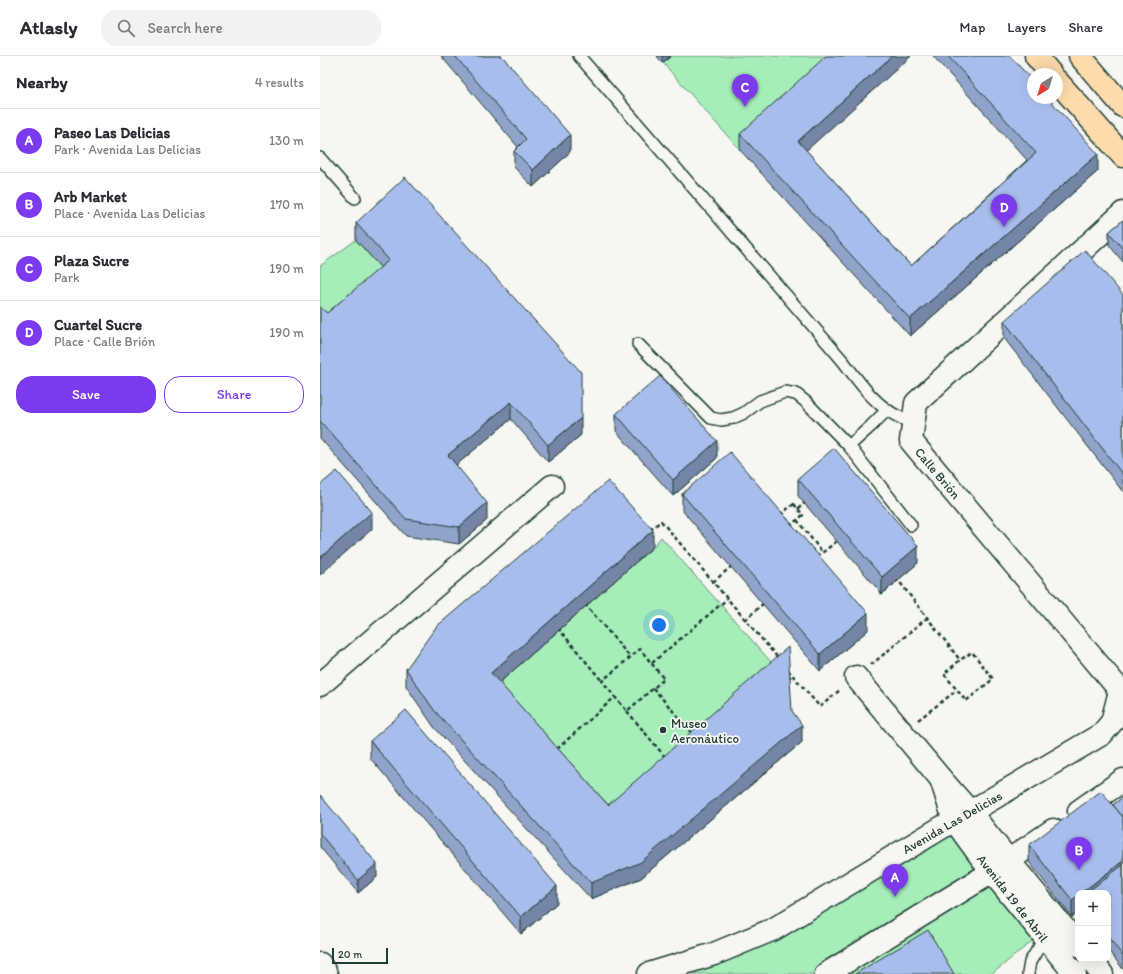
<!DOCTYPE html>
<meta charset="utf-8">
<style>
:root{--surface:#fff;--page:#f2f2f3;--text:#2b2b33;--muted:#7c7c81;--line:#e1e1e2;--accent:#7c3aed}
body{margin:0;font-family:Itim,sans-serif;background:var(--page);color:var(--text)}
.controls{position:absolute;right:12px;bottom:12px;display:grid;overflow:hidden;border-radius:8px;box-shadow:0 4px 16px #0002}
.controls button{width:36px;height:36px;display:grid;place-items:center;padding:0;border:0;border-bottom:1px solid var(--line);background:var(--surface);color:var(--text);font:20px sans-serif}
.compass{position:absolute;left:707px;top:12px;width:36px;height:36px;border-radius:50%;background:var(--surface);box-shadow:0 4px 16px #0002;rotate:218deg}
.scale{position:absolute;left:12px;bottom:10px;width:56px;box-sizing:border-box;padding-left:4px;border:2px solid #1f3d34;border-top:0;font-size:11px;line-height:14px;white-space:nowrap;color:#1f3d34;-webkit-text-stroke:3px #f6f6f2;paint-order:stroke}
.you{position:absolute;left:339px;top:569px;width:14px;height:14px;margin:-10px;border:3px solid #fff;border-radius:50%;background:#1a73e8;box-shadow:0 0 0 6px #1a73e833}
.badge{display:grid;place-items:center;width:26px;height:26px;border-radius:50%;background:var(--accent);color:#fff;font-size:13px;font-weight:700}
.pin{position:absolute;translate:-50% -33px;filter:drop-shadow(0 1px 2px #0008)}
.pin::after{content:'';position:absolute;top:21px;width:14px;height:12px;background:inherit;clip-path:polygon(0 0,100% 0,50% 100%)}
.list{margin:0;padding:0;list-style:none}
h2{display:flex;justify-content:space-between;align-items:center;height:52px;margin:0;padding:0 16px;font-size:17px}
h2 small{font-size:13px;font-weight:400;color:var(--muted)}
.list li{display:grid;grid-template-columns:26px 1fr auto;gap:12px;align-items:center;box-sizing:border-box;height:64px;padding:0 16px;border-top:1px solid var(--line)}
.list b{display:block;font-size:15px;white-space:nowrap}
.list p{margin:0;font-size:13px;white-space:nowrap;color:var(--muted)}
.list em{font-size:13px;font-style:normal;color:var(--muted)}
.actions{display:flex;gap:8px;padding:12px 16px}
.actions a{flex:1;padding:9px 0;border:1px solid var(--accent);border-radius:16px;text-align:center;font-size:14px;color:var(--accent)}
.actions .main{background:var(--accent);color:#fff}
.icon{flex:none;width:22px;height:22px;fill:none;stroke:currentColor;stroke-width:2;stroke-linecap:round;stroke-linejoin:round}
.map{position:relative;flex:none;width:803px;height:918px;overflow:hidden}
header{display:flex;align-items:center;gap:24px;box-sizing:border-box;height:56px;padding:0 20px;background:var(--surface);border-bottom:1px solid var(--line)}
header strong{font-size:19px}
nav{display:flex;gap:22px;margin-inline-start:auto;font-size:14px}
.search{width:280px;height:36px;background:var(--page);display:flex;align-items:center;gap:10px;box-sizing:border-box;padding:0 14px;border-radius:16px;color:var(--muted);font-size:15px}
main{display:flex}
aside{flex:1;background:var(--surface)}
.map>svg:first-child{display:block}
.green{fill:#a6edba;stroke:#629577}
.lines{fill:none;stroke-linecap:round;stroke-linejoin:round}
.service-casing{stroke:#1f3d34;stroke-width:14}
.minor-casing{stroke:#1f3d34;stroke-width:25}
.primary-casing{stroke:#1f3d34;stroke-width:25}
.path{stroke:#1f3d34;stroke-width:2.5;stroke-dasharray:4 3;stroke-linecap:butt}
.service{stroke:#f6f6f2;stroke-width:11}
.minor{stroke:#f6f6f2;stroke-width:22}
.primary{stroke:#fedbac;stroke-width:22}
.wall{fill:#91a3cb;stroke:#1f3d34}
.shaded-wall{fill:#7684a5;stroke:#1f3d34}
.building{fill:#a9bdec;stroke:#1f3d34}
.poi-dot{fill:#1f3d34;stroke:#f6f6f2;stroke-width:1.5}
.labels{text-anchor:middle;stroke-width:3.5;stroke-linejoin:round;paint-order:stroke}
.street-label{font-size:13px;fill:#1f3d34;stroke:#f6f6f2}
.poi-label{font-size:13px;fill:#1f3d34;stroke:#f6f6f2;text-anchor:start}
</style>
<header>
<strong>Atlasly</strong>
<div class="search"><svg class="icon" aria-label="search" viewBox="0 0 24 24"><circle cx="10" cy="10" r="6"/><path d="M15 15l6 6"/></svg>Search here</div>
<nav><a>Map</a><a>Layers</a><a>Share</a></nav>
</header>
<main>
<aside>
<h2>Nearby<small>4 results</small></h2>
<ul class="list">
<li><span class="badge">A</span><div><b>Paseo Las Delicias</b><p>Park · Avenida Las Delicias</p></div><em>130 m</em></li>
<li><span class="badge">B</span><div><b>Arb Market</b><p>Place · Avenida Las Delicias</p></div><em>170 m</em></li>
<li><span class="badge">C</span><div><b>Plaza Sucre</b><p>Park</p></div><em>190 m</em></li>
<li><span class="badge">D</span><div><b>Cuartel Sucre</b><p>Place · Calle Brión</p></div><em>190 m</em></li>
</ul>
<div class="actions"><a class="main">Save</a><a>Share</a></div>
</aside>
<div class="map">
<svg width="803" height="918" viewBox="0 0 803 918">
<rect width="100%" height="100%" fill="#f6f6f2"/>
<filter id="ink" filterUnits="userSpaceOnUse"><feTurbulence type="fractalNoise" baseFrequency=".025" numOctaves="2"/><feDisplacementMap in="SourceGraphic" scale="8" xChannelSelector="R" yChannelSelector="G"/><feConvolveMatrix kernelMatrix="1 2 1 2 8 2 1 2 1" color-interpolation-filters="sRGB"/></filter>
<g filter="url(#ink)">
<g class="green">
<path d="M 351,0 L 525,0 L 420,94 L 343,7 Z"/>
<path d="M 36,184 L 69,221 L 0,268 L 0,210 Z"/>
<path d="M 341,481 L 459,615 L 288,765 L 171,634 L 333,491 Z"/>
<path d="M 636,767 L 722,877 L 672,918 L 365,918 Z"/>
</g>
<g class="lines">
<g class="service-casing">
<g id="service">
<path d="M 259,0 L 523,305 C 539,326 556,351 581,362 C 585,364 589,365 593,366"/>
<path d="M 0,102 L 35,142"/>
<path d="M 318,288 L 391,362 L 401,364 L 413,362 L 424,357 L 440,345 L 465,336 L 476,338 L 486,346 L 529,390"/>
<path d="M 567,354 L 551,370 L 529,390 L 591,469"/>
<path d="M 708,918 L 710,906 L 725,881"/>
</g>
</g>
<g class="minor-casing">
<g id="minor">
<path d="M 803,157 L 596,347 L 591,385 L 803,638"/>
<path d="M 536,621 L 621,723"/>
<path d="M 0,629 L 232,430"/>
<path d="M 759,755 L 803,724"/>
<path d="M 770,903 L 782,918"/>
<path d="M 0,908 L 6,918"/>
<path d="M 329,918 L 394,898 L 454,873 L 634,764 L 650,756 L 782,678 L 792,666 L 800,635"/>
<path d="M 506,918 L 672,816 L 733,774"/>
<path d="M 755,918 L 672,816 L 634,764 L 621,723 L 650,756 L 689,805 L 758,889"/>
</g>
</g>
<g class="primary-casing">
<g id="primary">
<path d="M 716,0 L 731,18"/>
<path d="M 760,0 L 803,50"/>
<path d="M 737,25 L 803,100"/>
</g>
</g>
<g class="path">
<path d="M 474,448 L 483,459 L 471,469 L 462,457 Z"/>
<path d="M 478,453 L 484,447 L 485,449"/>
<path d="M 477,464 L 502,496"/>
<path d="M 330,474 L 341,465 L 458,602"/>
<path d="M 497,501 L 517,485"/>
<path d="M 393,526 L 413,509"/>
<path d="M 560,536 L 562,538 L 578,524 L 640,604 L 624,618 L 646,645 L 673,623 L 652,596 L 640,604"/>
<path d="M 265,548 L 310,601"/>
<path d="M 425,564 L 445,546"/>
<path d="M 238,572 L 282,625"/>
<path d="M 332,607 L 407,543"/>
<path d="M 551,609 L 608,561"/>
<path d="M 468,614 L 500,651 L 521,633"/>
<path d="M 468,623 L 472,619"/>
<path d="M 333,632 L 372,677"/>
<path d="M 307,655 L 346,702"/>
<path d="M 598,664 L 637,634"/>
<path d="M 237,693 L 295,641 L 307,655 L 344,623 L 320,593 L 282,625 L 295,641"/>
</g>
<use href="#service" class="service"/>
<use href="#minor" class="minor"/>
<use href="#primary" class="primary"/>
</g>
<g class="wall">
<path d="M 121,0 L 182,0 L 250,96 L 213,131 L 194,111 L 194,95 L 198,91 Z"/>
<path d="M 337,0 L 351,0 L 342,7 Z"/>
<path d="M 591,0 L 486,94 L 591,210 L 707,104 L 613,0 L 690,0 L 778,115 L 590,280 L 420,94 L 420,78 Z"/>
<path d="M 803,164 L 803,206 L 789,189 L 789,176 Z"/>
<path d="M 36,167 L 261,379 L 228,406 L 191,363 L 136,409 L 167,464 L 139,488 L 86,480 L 0,382 L 0,251 L 7,257 L 61,212 L 36,184 Z"/>
<path d="M 803,239 L 803,436 L 684,282 L 684,265 Z"/>
<path d="M 296,358 L 397,402 L 353,440 L 296,375 Z"/>
<path d="M 478,423 L 598,507 L 562,538 L 478,440 Z"/>
<path d="M 362,438 L 548,574 L 500,615 L 362,454 Z"/>
<path d="M 333,491 L 179,627 L 288,749 L 472,655 L 482,686 L 321,822 L 271,843 L 114,671 L 86,630 L 86,613 Z"/>
<path d="M 50,685 L 237,847 L 201,878 L 50,702 Z"/>
<path d="M 0,739 L 57,821 L 38,837 L 0,791 Z"/>
<path d="M 803,741 L 803,913 L 788,894 L 788,837 L 758,837 L 758,857 L 752,861 L 709,806 L 709,789 L 793,749 Z"/>
</g>
<g class="shaded-wall">
<path d="M 342,0 L 351,0 L 342,7 Z"/>
<path d="M 572,0 L 591,0 L 478,102 L 478,85 Z"/>
<path d="M 250,79 L 250,96 L 213,131 L 213,114 Z"/>
<path d="M 778,98 L 778,115 L 590,280 L 590,263 Z"/>
<path d="M 191,346 L 191,363 L 128,416 L 128,399 Z"/>
<path d="M 261,362 L 261,379 L 228,406 L 228,389 Z"/>
<path d="M 397,385 L 397,402 L 353,440 L 353,424 Z"/>
<path d="M 167,447 L 167,464 L 139,488 L 139,471 Z"/>
<path d="M 52,456 L 52,473 L 0,519 L 0,502 Z"/>
<path d="M 333,474 L 333,491 L 171,634 L 171,617 Z"/>
<path d="M 598,490 L 598,507 L 562,538 L 562,521 Z"/>
<path d="M 548,557 L 548,574 L 500,615 L 500,598 Z"/>
<path d="M 482,669 L 482,686 L 321,822 L 271,843 L 271,827 Z"/>
<path d="M 803,805 L 803,822 L 783,837 L 761,837 Z"/>
<path d="M 57,808 L 57,821 L 38,837 L 38,824 Z"/>
<path d="M 237,830 L 237,847 L 201,878 L 201,861 Z"/>
<path d="M 758,840 L 758,857 L 752,861 L 752,844 Z"/>
</g>
<g class="building">
<path d="M 135,0 L 182,0 L 250,79 L 213,114 L 194,95 L 206,83 Z"/>
<path d="M 506,0 L 572,0 L 478,85 L 591,210 L 716,97 L 628,0 L 690,0 L 713,25 L 713,42 L 728,42 L 778,98 L 590,263 L 420,78 Z"/>
<path d="M 85,121 L 261,316 L 261,362 L 228,389 L 191,346 L 128,399 L 167,447 L 139,471 L 86,463 L 0,365 L 0,251 L 7,257 L 69,204 L 36,167 Z"/>
<path d="M 803,164 L 803,193 L 789,176 Z"/>
<path d="M 765,194 L 803,239 L 803,419 L 684,265 Z"/>
<path d="M 340,320 L 397,385 L 353,424 L 296,358 Z"/>
<path d="M 514,392 L 598,490 L 562,521 L 478,423 Z"/>
<path d="M 410,396 L 548,557 L 500,598 L 362,438 Z"/>
<path d="M 17,415 L 52,456 L 0,502 L 0,429 Z"/>
<path d="M 288,425 L 333,474 L 171,617 L 288,749 L 468,591 L 472,655 L 482,669 L 321,806 L 271,827 L 114,654 L 86,613 L 116,571 Z"/>
<path d="M 86,654 L 237,830 L 201,861 L 50,685 Z"/>
<path d="M 781,735 L 803,761 L 803,805 L 761,837 L 758,837 L 758,840 L 752,844 L 709,789 Z"/>
<path d="M 0,739 L 57,808 L 38,824 L 0,778 Z"/>
<path d="M 803,741 L 803,761 L 793,749 Z"/>
<path d="M 803,809 L 803,900 L 788,881 L 788,837 L 766,837 Z"/>
<path d="M 608,874 L 634,918 L 535,918 Z"/>
</g>
</g>
<circle class="poi-dot" cx="343" cy="674" r="4"/>
<g class="labels">
<g class="street-label">
<text transform="translate(618 417) rotate(50)" y="5">Calle Brión</text>
<text transform="translate(632 766) rotate(-30)" y="5">Avenida Las Delicias</text>
<text transform="translate(693 842) rotate(52)" y="5">Avenida 19 de Abril</text>
</g>
<g class="poi-label">
<text x="351" y="672">Museo<tspan x="351" dy="15">Aeronáutico</tspan></text>
</g>
</g>
</svg>
<div class="controls">
<button>+</button>
<button>−</button>
</div>
<svg class="compass" viewBox="-18 -18 36 36"><path d="M0-13l5 13h-10z" fill="#e53935"/><path d="M0 13l5-13h-10z" fill="#7c7c81"/></svg>
<div class="scale">20 m</div>
<div class="you"></div>
<div class="pin badge" style="left:575px;top:841px">A</div>
<div class="pin badge" style="left:759px;top:814px">B</div>
<div class="pin badge" style="left:425px;top:51px">C</div>
<div class="pin badge" style="left:684px;top:171px">D</div>
</div>
</main>
